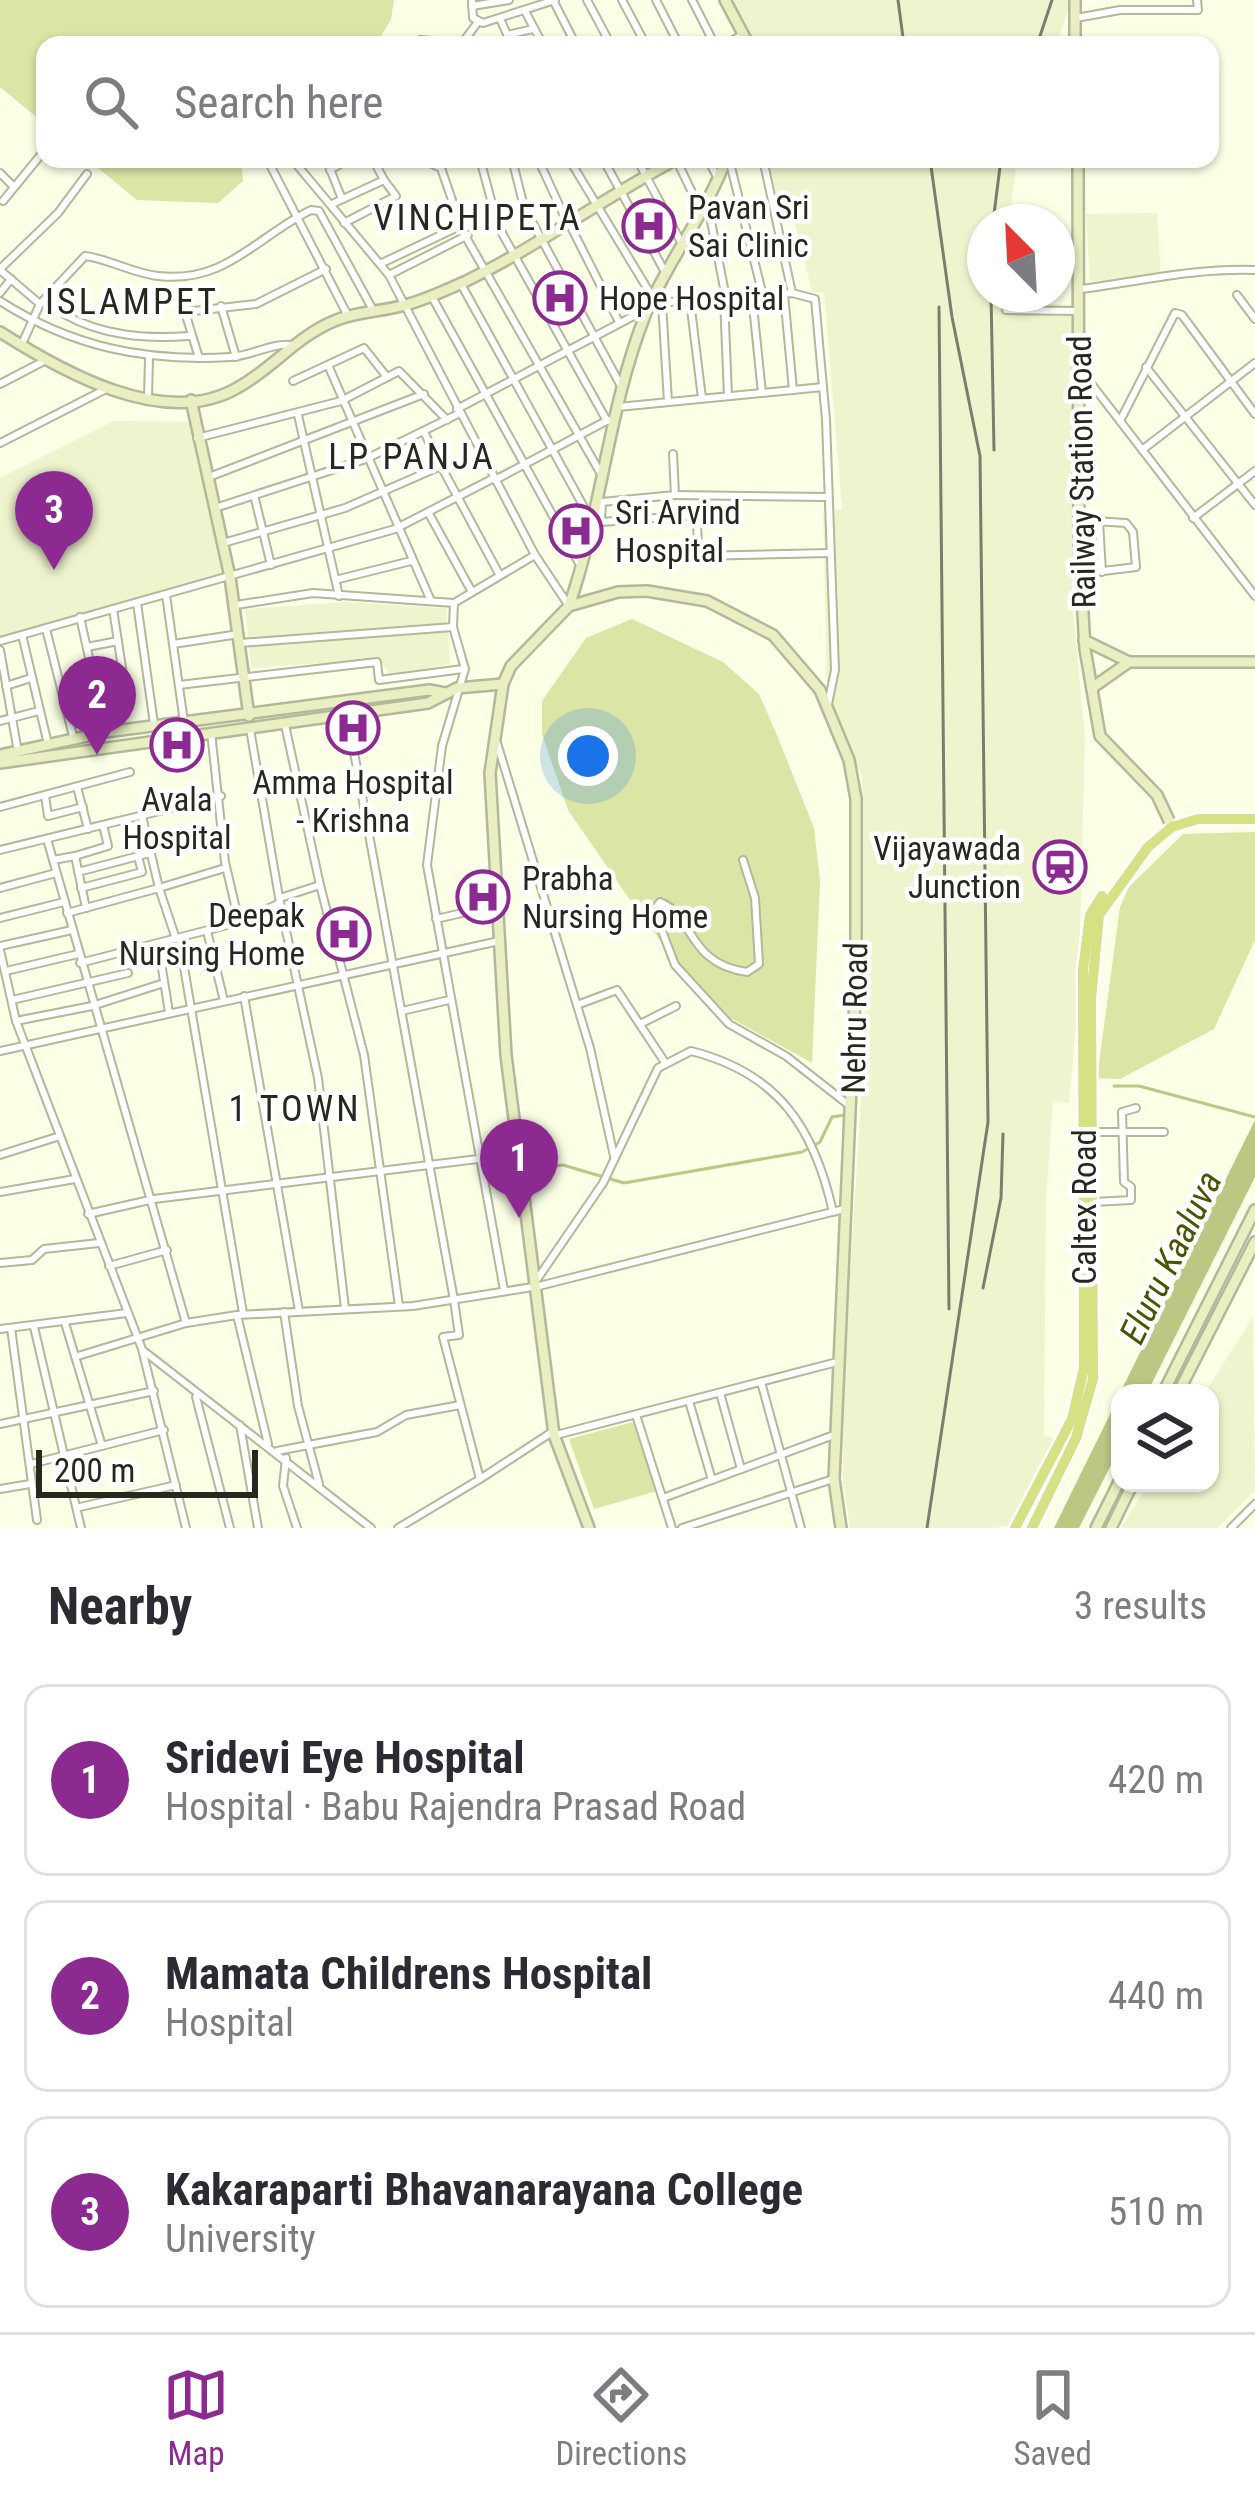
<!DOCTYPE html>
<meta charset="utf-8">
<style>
:root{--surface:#fff;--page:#f2f2f3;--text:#2b2b33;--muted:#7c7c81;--line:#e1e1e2;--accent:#8d2a91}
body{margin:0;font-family:"Roboto Condensed",sans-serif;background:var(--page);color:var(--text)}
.controls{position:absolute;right:36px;bottom:36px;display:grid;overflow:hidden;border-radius:24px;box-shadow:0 3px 9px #0004}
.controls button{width:108px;height:108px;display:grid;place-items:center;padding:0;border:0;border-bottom:3px solid var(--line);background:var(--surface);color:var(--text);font:60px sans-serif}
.compass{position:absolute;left:967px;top:204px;width:108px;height:108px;border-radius:50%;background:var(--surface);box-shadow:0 3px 9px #0004;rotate:336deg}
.scale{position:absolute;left:36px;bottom:30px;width:222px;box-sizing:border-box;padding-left:12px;border:6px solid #26281d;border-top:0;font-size:33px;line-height:42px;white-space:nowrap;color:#26281d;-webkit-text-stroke:9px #fff;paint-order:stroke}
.you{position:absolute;left:588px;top:756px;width:42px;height:42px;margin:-30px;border:9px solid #fff;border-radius:50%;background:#1a73e8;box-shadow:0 0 0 18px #1a73e833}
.badge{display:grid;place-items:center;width:78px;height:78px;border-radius:50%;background:var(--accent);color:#fff;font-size:39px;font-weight:700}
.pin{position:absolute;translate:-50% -99px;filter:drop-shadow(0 3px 6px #0008)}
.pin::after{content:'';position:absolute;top:63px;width:42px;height:36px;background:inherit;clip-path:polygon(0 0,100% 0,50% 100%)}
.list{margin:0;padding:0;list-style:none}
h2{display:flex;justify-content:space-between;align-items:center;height:156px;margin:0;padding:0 48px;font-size:51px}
h2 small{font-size:39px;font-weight:400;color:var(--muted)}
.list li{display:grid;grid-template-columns:78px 1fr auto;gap:36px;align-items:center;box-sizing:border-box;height:192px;margin:0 24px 24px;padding:0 24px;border:3px solid var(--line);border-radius:24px}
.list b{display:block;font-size:45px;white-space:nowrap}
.list p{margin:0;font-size:39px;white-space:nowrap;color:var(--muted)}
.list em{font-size:39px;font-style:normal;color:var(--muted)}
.icon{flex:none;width:66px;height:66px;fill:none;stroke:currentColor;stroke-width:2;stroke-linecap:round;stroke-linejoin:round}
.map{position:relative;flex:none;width:1255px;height:1528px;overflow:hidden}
.search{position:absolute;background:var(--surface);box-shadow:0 3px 9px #0004;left:36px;right:36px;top:36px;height:132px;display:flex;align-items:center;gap:30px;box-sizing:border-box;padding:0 42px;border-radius:24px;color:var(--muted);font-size:45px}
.sheet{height:804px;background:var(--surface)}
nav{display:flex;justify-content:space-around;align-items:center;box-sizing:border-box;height:168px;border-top:3px solid var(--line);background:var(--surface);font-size:33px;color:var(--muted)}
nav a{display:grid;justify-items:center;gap:6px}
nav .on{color:var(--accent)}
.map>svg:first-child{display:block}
.built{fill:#eef5ce}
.green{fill:#dae5a6}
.water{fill:#bcc784}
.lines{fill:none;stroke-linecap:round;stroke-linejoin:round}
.stream{stroke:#bcc784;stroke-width:3}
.street-casing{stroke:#b2b89a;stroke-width:10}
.secondary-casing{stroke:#b2b89a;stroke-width:14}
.primary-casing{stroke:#fff;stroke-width:15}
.street{stroke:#fff;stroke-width:6}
.secondary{stroke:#eaefc2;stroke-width:9}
.primary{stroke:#d6e085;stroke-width:10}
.rail{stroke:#7b7e6e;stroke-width:3}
.labels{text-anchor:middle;stroke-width:9;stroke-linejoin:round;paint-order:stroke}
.poi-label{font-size:33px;fill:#26281d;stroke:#fff;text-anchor:start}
.street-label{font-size:33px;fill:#26281d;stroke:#fff}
.neighbourhood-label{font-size:36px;letter-spacing:3px;fill:#26281d;stroke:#fff}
.water-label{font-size:36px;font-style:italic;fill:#4c5403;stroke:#fff}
</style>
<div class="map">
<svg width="1255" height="1528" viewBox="0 0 1255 1528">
<rect width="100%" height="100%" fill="#faffe6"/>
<g class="built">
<path d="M 730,0 L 1072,0 L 1056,45 L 752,45 Z"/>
<path d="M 763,159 L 1017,159 L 1009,222 L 985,222 L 985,294 L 1009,294 L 1011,303 L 1075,305 L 1072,599 L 1085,738 L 1078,1007 L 1069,1103 L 1053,1101 L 1046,1200 L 1044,1435 L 1053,1439 L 1037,1483 L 1013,1525 L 994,1528 L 850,1528 L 843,1482 L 842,1403 L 864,1051 L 862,778 L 827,687 L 823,510 L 842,509 L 824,293 L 812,292 L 794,218 L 778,220 Z"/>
<path d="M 1157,213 L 1161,280 L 1090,281 L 1086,214 Z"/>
<path d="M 114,421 L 192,422 L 225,573 L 0,639 L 0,478 Z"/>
<path d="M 345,602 L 446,608 L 450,664 L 391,675 L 378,659 L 251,668 L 245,609 Z"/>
<path d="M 1253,1317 L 1255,1491 L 1217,1528 L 1121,1528 L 1149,1483 L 1210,1483 L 1210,1393 L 1205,1393 Z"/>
</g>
<g class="green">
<path d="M 0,0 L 394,0 L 391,20 L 375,45 L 45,45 L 45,124 L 0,87 Z"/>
<path d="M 87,159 L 241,159 L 243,181 L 218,203 L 137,200 Z"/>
<path d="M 632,619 L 723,662 L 759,694 L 777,735 L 814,828 L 820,881 L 812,1063 L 716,1010 L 641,916 L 568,810 L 542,734 L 542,701 L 586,638 Z"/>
<path d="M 1255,832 L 1255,940 L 1214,1029 L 1120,1079 L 1097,1078 L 1120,907 L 1129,887 L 1183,834 Z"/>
<path d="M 633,1422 L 657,1491 L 594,1509 L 569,1439 Z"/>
</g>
<g class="water">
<path d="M 1255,1120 L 1255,1177 L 1147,1393 L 1120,1393 Z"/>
<path d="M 1120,1394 L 1120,1447 L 1079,1528 L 1054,1528 Z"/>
</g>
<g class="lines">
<g class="stream">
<path d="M 1114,1086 L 1139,1086 L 1255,1117"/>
<path d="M 495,1173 L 563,1165 L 624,1183 L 802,1152 L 820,1142 L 832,1117 L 845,1115"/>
</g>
<g class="street-casing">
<g id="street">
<path d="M 472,0 L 473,18 L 483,23 L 555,0"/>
<path d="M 553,0 L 576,45"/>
<path d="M 587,0 L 611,45"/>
<path d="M 622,0 L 646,45"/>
<path d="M 656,0 L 679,45"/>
<path d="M 692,0 L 715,45"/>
<path d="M 472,6 L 509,0"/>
<path d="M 525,11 L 543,45"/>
<path d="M 1076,18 L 1120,10 L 1198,10 L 1197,0"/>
<path d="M 501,21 L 512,45"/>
<path d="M 507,35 L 533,29"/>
<path d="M 420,40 L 462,43"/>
<path d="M 463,42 L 478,22"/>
<path d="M 724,45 L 742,35"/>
<path d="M 267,159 L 348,316"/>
<path d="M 292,159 L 389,275 L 535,555 L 569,606"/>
<path d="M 326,159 L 342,199"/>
<path d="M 421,159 L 441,168"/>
<path d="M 444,159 L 441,168 L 463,232 L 601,474"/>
<path d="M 480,159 L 498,226 L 607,421"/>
<path d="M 512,159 L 524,207 L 621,386"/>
<path d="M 538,159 L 566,220"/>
<path d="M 569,159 L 656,303 L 792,293 L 815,299 L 826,420 L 835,670 L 828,704"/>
<path d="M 603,159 L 665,272"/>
<path d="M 637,159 L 682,244"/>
<path d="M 676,159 L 700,209"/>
<path d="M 708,159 L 717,177"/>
<path d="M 729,159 L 763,296"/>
<path d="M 763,159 L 792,293"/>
<path d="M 330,170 L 349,159"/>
<path d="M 0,173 L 14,187"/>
<path d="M 3,201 L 44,151"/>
<path d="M 332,204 L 384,180 L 373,159"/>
<path d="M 708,206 L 726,298"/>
<path d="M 344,223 L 396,196 L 384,180"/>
<path d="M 570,225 L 618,320"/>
<path d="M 382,263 L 460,226"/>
<path d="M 0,269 L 58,213 L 87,174"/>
<path d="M 0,270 L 40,304"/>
<path d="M 389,275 L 468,235"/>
<path d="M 461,284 L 590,518"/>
<path d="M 1081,289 C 1142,281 1193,268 1255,270"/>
<path d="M 0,293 L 11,279"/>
<path d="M 784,294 L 793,390"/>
<path d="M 431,295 L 580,565"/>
<path d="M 1237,295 L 1255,319"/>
<path d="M 752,296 L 762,393"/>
<path d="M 724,298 L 728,396"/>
<path d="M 0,301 C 72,347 145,362 230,357 C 252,356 270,343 292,345"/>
<path d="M 690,301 L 702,398"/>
<path d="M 662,303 L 668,402"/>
<path d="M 221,306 L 236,357"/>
<path d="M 1006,310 L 1078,311"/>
<path d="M 64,314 C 102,336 146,339 189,336"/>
<path d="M 21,346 L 40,304 L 85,256 C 109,259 132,273 158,276 C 226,284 257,236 311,210 L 319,211 L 373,310"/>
<path d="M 199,358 L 185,312 L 256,304 L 326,269"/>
<path d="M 328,365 L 431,601"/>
<path d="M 1146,367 L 1255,505"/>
<path d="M 1079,379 L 1093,386 L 1255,596"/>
<path d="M 293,381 L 364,348 L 387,377"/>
<path d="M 0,384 L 44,361"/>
<path d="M 148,397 L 149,358"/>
<path d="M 618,407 L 823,387"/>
<path d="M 457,409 L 645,310"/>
<path d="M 298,415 L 339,596"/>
<path d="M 1120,421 L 1175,313 L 1182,315 L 1255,414"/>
<path d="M 197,438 L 341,401 L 399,371 L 447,420"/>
<path d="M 0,443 L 106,389"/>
<path d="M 1142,450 L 1255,363"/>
<path d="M 673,454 L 675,495 L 602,502 L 601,522 L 697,515 L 698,557"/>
<path d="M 441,466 L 499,574"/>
<path d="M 209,477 L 424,394"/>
<path d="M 495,480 L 608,420"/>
<path d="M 675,495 L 827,497"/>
<path d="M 255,499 L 271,565"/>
<path d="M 215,508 L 366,459 L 460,413"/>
<path d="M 428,512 L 472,592"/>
<path d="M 1193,518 L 1255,471"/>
<path d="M 1079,520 L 1126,523 L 1133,532 L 1136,567 L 1079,574"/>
<path d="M 1099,521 L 1102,572"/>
<path d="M 223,543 L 345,508 L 441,466 L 424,432"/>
<path d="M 698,556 L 829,553"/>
<path d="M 339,579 L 411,561"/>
<path d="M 166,595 L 184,722"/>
<path d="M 137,603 L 154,724"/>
<path d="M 454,603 L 535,555"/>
<path d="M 236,605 L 313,593 L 454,603 L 453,627 L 240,643"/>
<path d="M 113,609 L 128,707"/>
<path d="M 80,617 L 105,730"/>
<path d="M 453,627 L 465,669 L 442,746 L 427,865 L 504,1290"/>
<path d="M 46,629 L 74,740"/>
<path d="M 22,635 L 48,744"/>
<path d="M 0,641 L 395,529 L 494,478"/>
<path d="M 173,644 L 239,634"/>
<path d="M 87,647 L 118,641"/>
<path d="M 0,650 L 18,752"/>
<path d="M 179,685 L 377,662 L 379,680 L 463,669"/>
<path d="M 6,686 L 31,678"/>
<path d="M 347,714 L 454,1300 L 459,1335 L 443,1337 L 480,1479 L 398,1528"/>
<path d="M 0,721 L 39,711"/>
<path d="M 211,732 L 225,862 L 239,922"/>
<path d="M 497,743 L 590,1048 L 614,1156"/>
<path d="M 77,787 L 88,829"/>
<path d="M 45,796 L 48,816 L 83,807"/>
<path d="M 0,807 L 130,772"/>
<path d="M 47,839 L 186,1323"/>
<path d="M 0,850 L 221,796"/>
<path d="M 53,860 L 75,856"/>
<path d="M 743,860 L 755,898 L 759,964 L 747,972 C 687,964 694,915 660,902 L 654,910 L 675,965 L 729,1024 L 786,1056 L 850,1106"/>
<path d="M 78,872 L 150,853"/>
<path d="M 320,885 L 364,1055 L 399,1306"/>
<path d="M 0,888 L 56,873"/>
<path d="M 81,888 L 142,872 L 138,856"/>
<path d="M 280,898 L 320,885 L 285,725"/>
<path d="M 280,903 L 318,1078 L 345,1308"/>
<path d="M 86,908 L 75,856 L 108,846 L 103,825"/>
<path d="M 67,913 L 159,888 L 142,816"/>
<path d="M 0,918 L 64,902"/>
<path d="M 436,919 L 497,905"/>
<path d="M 207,931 L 224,1001"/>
<path d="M 179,938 L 243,1313"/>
<path d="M 176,939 L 159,888 L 225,868"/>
<path d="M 158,944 L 169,1012"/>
<path d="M 0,946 L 72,930"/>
<path d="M 0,950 L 16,1021 L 142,1349 L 186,1528"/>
<path d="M 80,963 L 239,922 L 280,903 L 250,729"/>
<path d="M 6,971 L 78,954"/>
<path d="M 244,996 L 299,1311"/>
<path d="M 12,1000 L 128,973"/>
<path d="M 577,1005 L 617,990 L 664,1061"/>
<path d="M 402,1011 L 449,1000"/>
<path d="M 16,1021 L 92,1006 L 164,983"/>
<path d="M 640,1024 L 676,1006"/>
<path d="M 0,1051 L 499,941"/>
<path d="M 1094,1132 L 1164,1132"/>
<path d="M 0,1155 L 60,1136"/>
<path d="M 0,1192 L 75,1179"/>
<path d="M 1094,1202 L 1131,1200 L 1131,1187 L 1124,1182 L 1122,1112 L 1136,1108"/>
<path d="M 88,1214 L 154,1199 L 518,1154"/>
<path d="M 0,1263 L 32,1260 L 44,1249 L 99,1243"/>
<path d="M 109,1266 L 167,1250"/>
<path d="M 538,1278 L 603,1183 L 658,1068 L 691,1051 C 778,1073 814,1127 833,1212"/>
<path d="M 284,1312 L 298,1406 L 319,1484"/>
<path d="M 237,1315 L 268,1444"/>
<path d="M 65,1323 L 102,1446"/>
<path d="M 34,1327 L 81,1528"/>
<path d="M 11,1328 L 37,1520"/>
<path d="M 0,1329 L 127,1313"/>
<path d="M 145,1352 L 371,1528"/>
<path d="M 78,1356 L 186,1323 L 237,1315 L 413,1306 L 539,1286 L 844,1209"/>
<path d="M 761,1382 L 801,1528"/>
<path d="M 720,1393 L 741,1469"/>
<path d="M 196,1397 L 230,1528"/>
<path d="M 689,1401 L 712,1480"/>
<path d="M 636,1415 L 672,1528"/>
<path d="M 0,1424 L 154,1391"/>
<path d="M 240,1425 L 258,1528"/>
<path d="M 556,1435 L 837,1362"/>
<path d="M 277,1451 L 377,1432 L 406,1415 L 460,1405"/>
<path d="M 286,1458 L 283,1486 L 297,1528"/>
<path d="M 31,1464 L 164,1430"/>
<path d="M 480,1479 L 552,1432"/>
<path d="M 0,1489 L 30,1484"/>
<path d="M 663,1498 L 834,1435"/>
<path d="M 80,1507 L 176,1485"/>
<path d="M 682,1528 L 833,1479"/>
<path d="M 1231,1528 L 1255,1504"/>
</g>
</g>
<g class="secondary-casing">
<g id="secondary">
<path d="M 725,0 L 749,45"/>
<path d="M 1075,0 L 1075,45"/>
<path d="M 1078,159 L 1079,543 L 1085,649 L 1100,736 L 1157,795 L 1172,827"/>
<path d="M 0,332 C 61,371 164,430 237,388 C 272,369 296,337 334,321 C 357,311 382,312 405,305 C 425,300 446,290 464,282 C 537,247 605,197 677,159"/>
<path d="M 191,400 L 230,577 L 249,716"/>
<path d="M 569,606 C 602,511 608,408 646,313 C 668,260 706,214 726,159"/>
<path d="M 1084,640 L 1129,662 L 1255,662"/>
<path d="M 1092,688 L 1129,662"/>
<path d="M 0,755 L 106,732 L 429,690 L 445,693"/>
<path d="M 0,763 L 428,703 L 457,688 L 503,684"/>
<path d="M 1163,1393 L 1255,1210"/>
<path d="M 1178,1393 L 1255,1242"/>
<path d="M 589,1528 L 554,1435 L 506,1055 L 490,773 L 503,684 L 511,666 L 569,606 L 618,592 L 647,591 L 707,601 L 773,635 L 820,690 L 849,760 L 856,799 L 856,974 L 834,1479 L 841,1528"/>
<path d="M 1096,1528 L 1120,1480"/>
<path d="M 1111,1528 L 1133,1483"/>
</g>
</g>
<g class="primary-casing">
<g id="primary">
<path d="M 1015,1528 L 1072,1419 L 1084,1368 L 1083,970 L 1090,915 L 1102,896"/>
<path d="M 1032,1528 L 1076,1438 L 1093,1379 L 1091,999 L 1099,915 L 1148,847 L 1172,827 L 1198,819 L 1255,819"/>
</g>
</g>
<use href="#street" class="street"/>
<use href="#secondary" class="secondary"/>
<use href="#primary" class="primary"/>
<g class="rail">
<path d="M 898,0 L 904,45"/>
<path d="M 1037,45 L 1052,0"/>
<path d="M 993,222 L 1001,159"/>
<path d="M 991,294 L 994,450"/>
<path d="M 939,307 L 949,1309"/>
<path d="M 983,1288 L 1001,1198 L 1003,1134"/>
<path d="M 927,1528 L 988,1122 L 980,456 L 952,317 L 930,159"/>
</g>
</g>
<defs>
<g id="hospital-ring" transform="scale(2.7)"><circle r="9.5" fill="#fff" stroke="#8d2a91" stroke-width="1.5"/><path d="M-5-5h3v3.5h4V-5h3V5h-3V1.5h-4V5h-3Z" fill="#8d2a91"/></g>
<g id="station-ring" transform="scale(2.7)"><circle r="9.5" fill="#fff" stroke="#8d2a91" stroke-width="1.5"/><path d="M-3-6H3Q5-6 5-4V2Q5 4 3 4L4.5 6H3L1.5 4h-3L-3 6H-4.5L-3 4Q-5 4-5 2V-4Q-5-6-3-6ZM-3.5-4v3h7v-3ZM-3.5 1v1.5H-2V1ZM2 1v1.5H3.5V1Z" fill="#8d2a91"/></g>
</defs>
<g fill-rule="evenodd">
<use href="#hospital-ring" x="649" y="226"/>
<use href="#hospital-ring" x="560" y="298"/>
<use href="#hospital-ring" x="576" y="531"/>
<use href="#hospital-ring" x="353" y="728"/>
<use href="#hospital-ring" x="177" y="745"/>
<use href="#station-ring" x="1060" y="867"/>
<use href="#hospital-ring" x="483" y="897"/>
<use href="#hospital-ring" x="344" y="934"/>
</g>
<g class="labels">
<g class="poi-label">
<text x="688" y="219">Pavan Sri<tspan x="688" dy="38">Sai Clinic</tspan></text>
<text x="599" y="310">Hope Hospital</text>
<text x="615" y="524">Sri Arvind<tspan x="615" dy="38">Hospital</tspan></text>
<text x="353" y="794" text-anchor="middle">Amma Hospital<tspan x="353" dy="38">- Krishna</tspan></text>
<text x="177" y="811" text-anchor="middle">Avala<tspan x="177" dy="38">Hospital</tspan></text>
<text x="1021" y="860" text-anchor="end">Vijayawada<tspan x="1021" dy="38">Junction</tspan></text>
<text x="522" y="890">Prabha<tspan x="522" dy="38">Nursing Home</tspan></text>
<text x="305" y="927" text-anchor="end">Deepak<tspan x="305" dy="38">Nursing Home</tspan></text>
</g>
<g class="street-label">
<text transform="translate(1081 472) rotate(-91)" y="12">Railway Station Road</text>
<text transform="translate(854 1018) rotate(-89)" y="12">Nehru Road</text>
<text transform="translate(1084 1207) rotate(-90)" y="12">Caltex Road</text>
</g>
<g class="neighbourhood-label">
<text x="478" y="230">VINCHIPETA</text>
<text x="132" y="314">ISLAMPET</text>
<text x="412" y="469">LP PANJA</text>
<text x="295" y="1121">1 TOWN</text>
</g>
<g class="water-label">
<text transform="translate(1170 1257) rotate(-64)" y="13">Eluru Kaaluva</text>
</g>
</g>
</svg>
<div class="controls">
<button><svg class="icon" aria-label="layers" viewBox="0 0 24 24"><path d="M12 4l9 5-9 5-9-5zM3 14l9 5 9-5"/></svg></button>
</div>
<svg class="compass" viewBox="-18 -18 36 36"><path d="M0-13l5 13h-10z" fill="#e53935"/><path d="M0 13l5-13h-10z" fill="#7c7c81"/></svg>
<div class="scale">200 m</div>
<div class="you"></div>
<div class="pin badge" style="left:519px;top:1218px">1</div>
<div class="pin badge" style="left:97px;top:755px">2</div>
<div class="pin badge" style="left:54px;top:570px">3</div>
<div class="search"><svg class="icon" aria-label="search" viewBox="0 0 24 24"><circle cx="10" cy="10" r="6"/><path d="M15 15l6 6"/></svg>Search here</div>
</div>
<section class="sheet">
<h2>Nearby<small>3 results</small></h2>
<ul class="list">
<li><span class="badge">1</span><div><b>Sridevi Eye Hospital</b><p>Hospital · Babu Rajendra Prasad Road</p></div><em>420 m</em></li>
<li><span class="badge">2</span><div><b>Mamata Childrens Hospital</b><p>Hospital</p></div><em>440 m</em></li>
<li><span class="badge">3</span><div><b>Kakaraparti Bhavanarayana College</b><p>University</p></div><em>510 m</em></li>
</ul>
</section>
<nav>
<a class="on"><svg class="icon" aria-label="map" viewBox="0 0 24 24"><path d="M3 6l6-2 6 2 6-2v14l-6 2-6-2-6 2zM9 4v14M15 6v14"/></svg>Map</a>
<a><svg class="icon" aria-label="directions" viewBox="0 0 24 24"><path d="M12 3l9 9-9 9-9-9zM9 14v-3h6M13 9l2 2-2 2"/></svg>Directions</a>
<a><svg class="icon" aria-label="saved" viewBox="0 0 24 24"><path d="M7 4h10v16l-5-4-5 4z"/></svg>Saved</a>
</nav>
